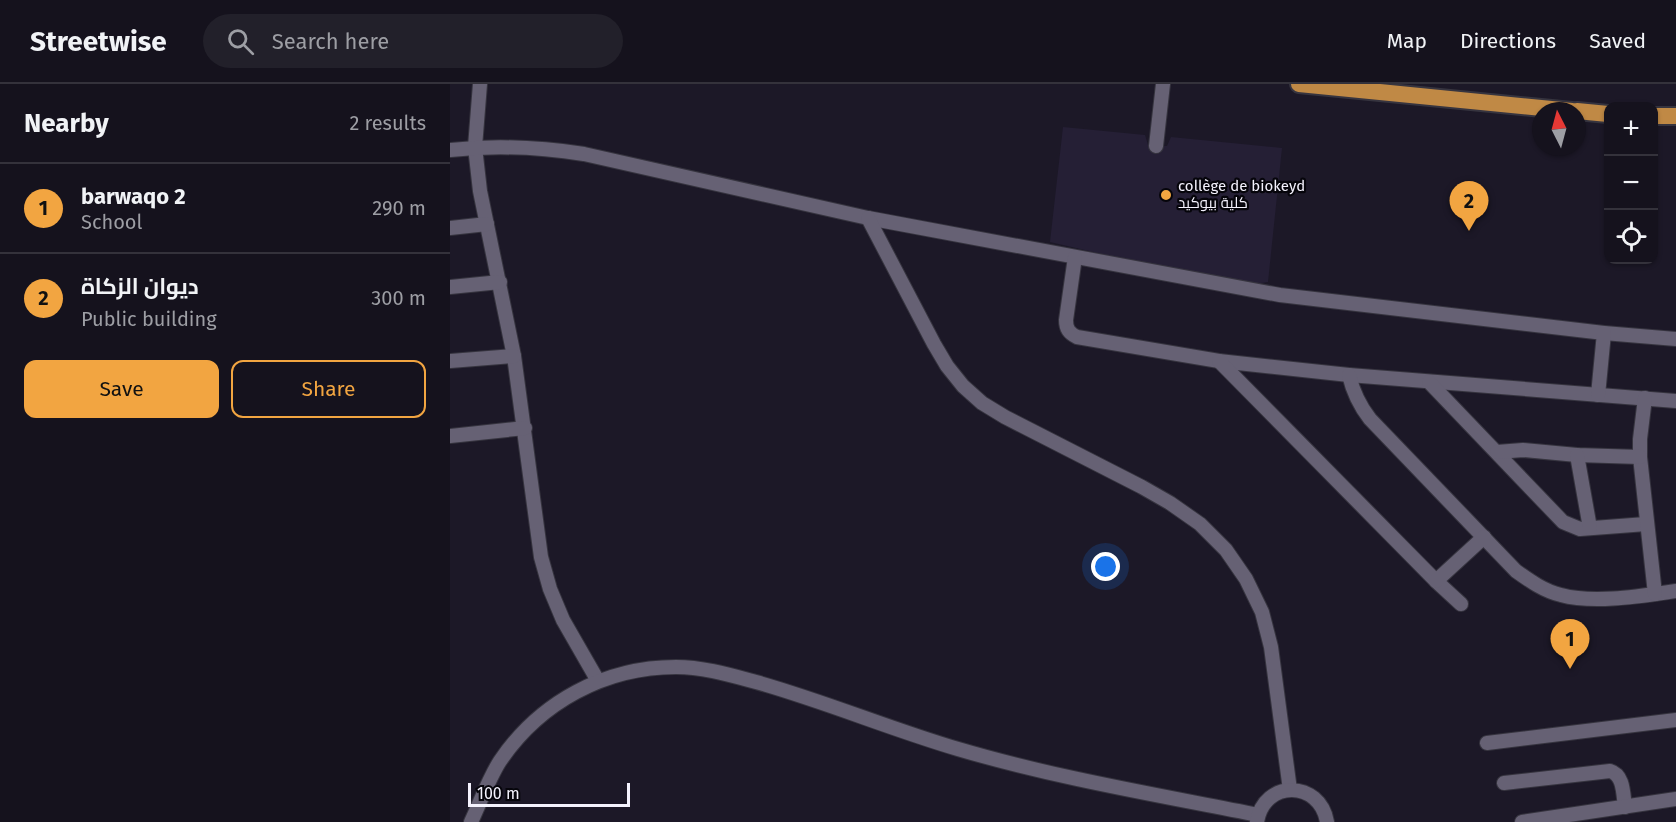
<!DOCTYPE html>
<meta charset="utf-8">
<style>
:root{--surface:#15121d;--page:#22202a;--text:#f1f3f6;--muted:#9d9ea4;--line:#34323b;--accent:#f2a541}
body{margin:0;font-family:"Fira Sans",Cairo,sans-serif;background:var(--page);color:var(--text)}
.controls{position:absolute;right:18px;top:18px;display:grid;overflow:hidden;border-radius:12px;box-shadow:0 2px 4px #0004}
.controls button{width:54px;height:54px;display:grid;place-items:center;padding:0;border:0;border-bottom:2px solid var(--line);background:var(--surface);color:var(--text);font:30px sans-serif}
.compass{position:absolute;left:1082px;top:18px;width:54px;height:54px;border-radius:50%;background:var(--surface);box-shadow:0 2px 4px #0004;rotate:354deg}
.scale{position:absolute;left:18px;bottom:15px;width:162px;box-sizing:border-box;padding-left:6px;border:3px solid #f4f2fd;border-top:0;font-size:16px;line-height:21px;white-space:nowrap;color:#f4f2fd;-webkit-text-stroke:4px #06050b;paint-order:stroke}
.you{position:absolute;left:656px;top:483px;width:21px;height:21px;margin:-15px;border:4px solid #fff;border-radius:50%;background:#1a73e8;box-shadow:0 0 0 9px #1a73e833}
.badge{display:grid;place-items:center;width:39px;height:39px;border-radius:50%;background:var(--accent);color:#111;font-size:20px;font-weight:700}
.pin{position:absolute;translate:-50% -50px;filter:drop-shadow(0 2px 3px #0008)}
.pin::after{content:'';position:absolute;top:32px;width:21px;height:18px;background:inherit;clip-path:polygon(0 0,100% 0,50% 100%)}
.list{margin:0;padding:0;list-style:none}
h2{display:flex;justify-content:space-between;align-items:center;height:78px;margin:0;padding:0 24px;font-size:26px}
h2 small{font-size:20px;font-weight:400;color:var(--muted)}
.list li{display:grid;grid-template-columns:39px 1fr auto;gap:18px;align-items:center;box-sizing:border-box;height:90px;padding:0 24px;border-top:2px solid var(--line)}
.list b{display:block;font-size:22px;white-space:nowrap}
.list p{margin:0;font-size:20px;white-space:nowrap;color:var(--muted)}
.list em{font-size:20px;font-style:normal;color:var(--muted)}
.actions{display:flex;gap:12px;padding:18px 24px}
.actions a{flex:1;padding:14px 0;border:2px solid var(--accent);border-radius:12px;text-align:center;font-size:21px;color:var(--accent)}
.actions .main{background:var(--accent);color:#111}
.icon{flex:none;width:33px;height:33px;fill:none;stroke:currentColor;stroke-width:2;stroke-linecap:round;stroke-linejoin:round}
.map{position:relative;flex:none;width:1226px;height:738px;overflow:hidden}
header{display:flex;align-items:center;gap:36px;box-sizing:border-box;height:84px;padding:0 30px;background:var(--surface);border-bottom:2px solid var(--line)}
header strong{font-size:28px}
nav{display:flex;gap:33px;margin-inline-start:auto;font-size:21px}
.search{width:420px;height:54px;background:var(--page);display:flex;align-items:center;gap:15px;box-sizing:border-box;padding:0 21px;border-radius:33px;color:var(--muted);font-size:22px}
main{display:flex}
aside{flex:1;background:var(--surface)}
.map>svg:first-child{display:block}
.built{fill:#251f35}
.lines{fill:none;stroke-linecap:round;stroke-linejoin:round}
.minor-casing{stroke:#36343f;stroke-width:16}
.major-casing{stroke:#36343f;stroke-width:20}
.minor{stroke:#666174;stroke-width:14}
.major{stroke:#c08945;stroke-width:16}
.poi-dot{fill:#f2a541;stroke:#06050b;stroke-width:2}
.labels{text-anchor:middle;stroke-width:4.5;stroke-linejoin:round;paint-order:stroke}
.poi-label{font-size:15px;fill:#f4f2fd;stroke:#06050b;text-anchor:start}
</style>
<header>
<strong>Streetwise</strong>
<div class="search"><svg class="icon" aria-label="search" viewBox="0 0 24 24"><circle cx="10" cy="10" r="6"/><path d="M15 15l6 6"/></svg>Search here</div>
<nav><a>Map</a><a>Directions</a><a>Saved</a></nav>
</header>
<main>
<aside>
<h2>Nearby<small>2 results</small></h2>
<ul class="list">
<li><span class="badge">1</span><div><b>barwaqo 2</b><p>School</p></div><em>290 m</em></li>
<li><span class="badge">2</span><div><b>ديوان الزكاة</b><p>Public building</p></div><em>300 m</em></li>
</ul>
<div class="actions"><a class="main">Save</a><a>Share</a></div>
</aside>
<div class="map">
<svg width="1226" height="738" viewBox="0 0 1226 738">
<rect width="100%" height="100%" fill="#1c1827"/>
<path class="built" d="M 613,43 L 695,51 L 698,61 L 717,62 L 721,53 L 832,64 L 818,198 L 791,202 L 600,158 Z"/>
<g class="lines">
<g class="minor-casing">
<g id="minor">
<path d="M 30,0 L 25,63 L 30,107 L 64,272 L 91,473 L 100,505 L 113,536 L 148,597"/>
<path d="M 706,62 L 713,0"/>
<path d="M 0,66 C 46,61 89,63 134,70 L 418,134 L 830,211 L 1154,249 L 1226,255"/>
<path d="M 418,134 L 484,260 L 497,282 L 513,302 L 532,319 L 555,333 L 692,403 L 720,419 L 750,440 L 776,466 L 796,495 L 812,528 L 821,563 L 840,706"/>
<path d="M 0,144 L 37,140"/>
<path d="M 625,173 L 616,236 C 616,245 619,249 627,253 L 769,277 L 899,291 L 1226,317"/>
<path d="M 0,203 L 50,198"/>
<path d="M 0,277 L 64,272"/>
<path d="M 769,277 L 986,497 L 1011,520"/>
<path d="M 899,291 C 903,308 909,321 920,335 L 1066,487 C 1080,497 1094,507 1111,511 C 1144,520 1191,512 1226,507"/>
<path d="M 979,298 L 1113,438 L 1130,445 L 1196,440"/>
<path d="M 1148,311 L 1154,249"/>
<path d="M 1195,314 L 1190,355 L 1190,373 L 1205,510"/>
<path d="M 0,352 L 75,344"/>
<path d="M 1047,368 L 1073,366 L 1127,371 L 1190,373"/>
<path d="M 1127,371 L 1140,444"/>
<path d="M 986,497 L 1034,453"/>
<path d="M 1037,659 L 1226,636"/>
<path d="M 1054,699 L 1160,687 C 1174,691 1173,710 1175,723"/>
<path d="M 21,738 C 30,719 39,694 50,677 C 90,618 155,583 226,583 C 253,583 280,591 306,598 C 374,617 440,645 508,665 C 606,694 708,711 808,731"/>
<path d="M 807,738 C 814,695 870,696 877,738"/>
<path d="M 1072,738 L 1226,715"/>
</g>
</g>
<g class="major-casing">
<g id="major">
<path d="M 849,0 L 1122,27"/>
<path d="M 1127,27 L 1158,30"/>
<path d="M 1204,32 L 1226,32"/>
</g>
</g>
<use href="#minor" class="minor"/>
<use href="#major" class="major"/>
</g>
<circle class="poi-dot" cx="716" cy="111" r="6"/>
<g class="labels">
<g class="poi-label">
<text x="728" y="107">collège de biokeyd<tspan x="728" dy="17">كلية بيوكيد</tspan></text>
</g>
</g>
</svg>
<div class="controls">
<button>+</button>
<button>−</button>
<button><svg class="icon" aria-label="locate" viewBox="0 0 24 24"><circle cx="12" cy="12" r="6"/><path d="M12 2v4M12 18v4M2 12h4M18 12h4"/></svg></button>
</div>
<svg class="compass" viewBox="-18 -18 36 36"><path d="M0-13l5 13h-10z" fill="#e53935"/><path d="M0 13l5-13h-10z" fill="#9d9ea4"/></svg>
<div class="scale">100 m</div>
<div class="you"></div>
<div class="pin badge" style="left:1120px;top:585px">1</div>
<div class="pin badge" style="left:1019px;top:147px">2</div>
</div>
</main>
